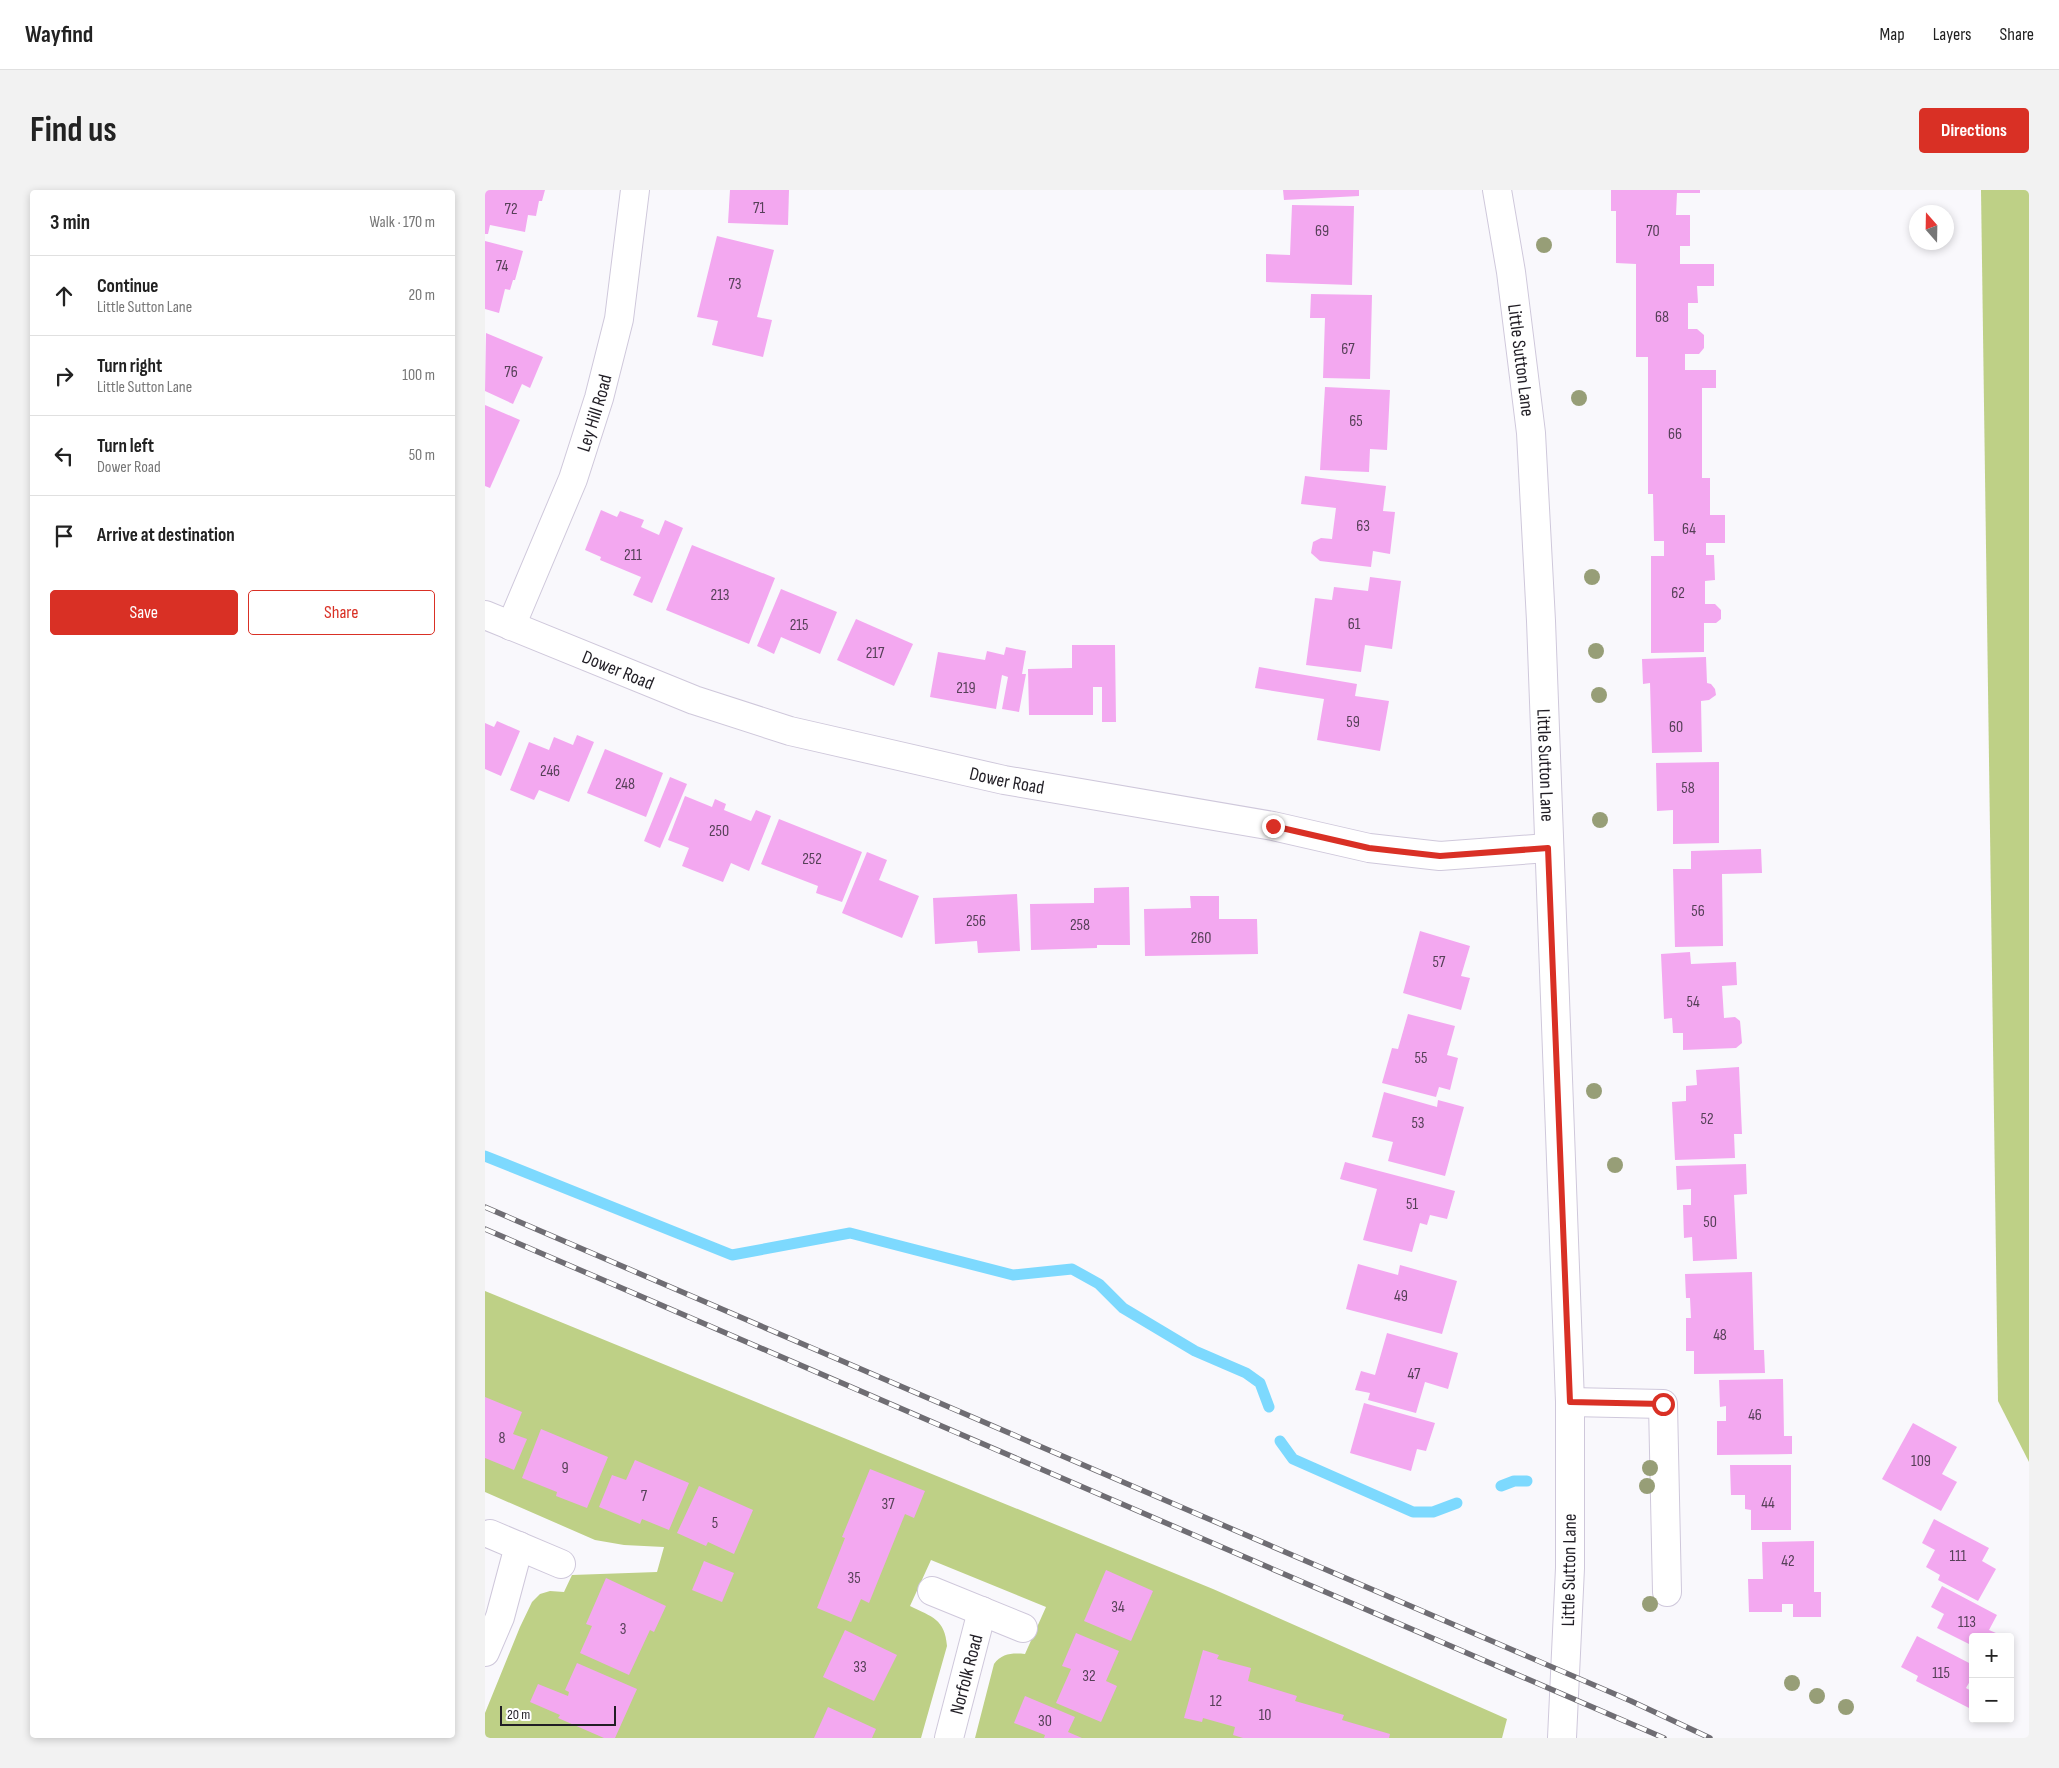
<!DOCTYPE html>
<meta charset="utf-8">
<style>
:root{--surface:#fff;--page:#f2f2f2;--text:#222;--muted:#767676;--line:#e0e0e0;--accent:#d93025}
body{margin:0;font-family:"Sofia Sans Condensed",sans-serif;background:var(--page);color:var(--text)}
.controls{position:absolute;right:15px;bottom:15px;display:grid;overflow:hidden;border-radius:5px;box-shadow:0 2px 8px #0003}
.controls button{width:45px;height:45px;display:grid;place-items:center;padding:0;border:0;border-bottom:1px solid var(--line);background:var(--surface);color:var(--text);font:25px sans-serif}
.compass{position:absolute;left:1424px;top:15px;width:45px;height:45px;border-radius:50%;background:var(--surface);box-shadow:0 2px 8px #0003;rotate:340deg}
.scale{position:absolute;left:15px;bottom:12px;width:116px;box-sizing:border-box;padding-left:5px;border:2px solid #211e25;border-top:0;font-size:14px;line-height:18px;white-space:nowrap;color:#211e25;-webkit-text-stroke:4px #fff;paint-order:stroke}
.stop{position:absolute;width:15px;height:15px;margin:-11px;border:4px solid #d93025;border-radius:50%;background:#fff}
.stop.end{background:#d93025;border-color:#fff;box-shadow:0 1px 5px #0008}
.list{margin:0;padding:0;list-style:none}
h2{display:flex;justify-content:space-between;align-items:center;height:65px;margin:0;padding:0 20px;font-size:21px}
h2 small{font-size:16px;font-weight:400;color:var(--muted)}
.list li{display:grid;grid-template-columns:32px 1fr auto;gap:15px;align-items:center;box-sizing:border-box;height:80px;padding:0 20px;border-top:1px solid var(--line)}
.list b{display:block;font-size:19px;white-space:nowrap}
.list p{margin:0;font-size:16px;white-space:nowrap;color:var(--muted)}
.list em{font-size:16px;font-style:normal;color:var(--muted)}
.actions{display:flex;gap:10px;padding:15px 20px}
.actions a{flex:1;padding:11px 0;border:1px solid var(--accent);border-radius:5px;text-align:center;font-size:18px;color:var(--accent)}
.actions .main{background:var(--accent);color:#fff}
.icon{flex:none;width:28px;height:28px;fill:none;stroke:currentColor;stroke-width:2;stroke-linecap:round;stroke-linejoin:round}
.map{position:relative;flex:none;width:1544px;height:1548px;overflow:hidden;border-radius:5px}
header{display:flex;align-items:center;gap:30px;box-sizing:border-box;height:70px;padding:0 25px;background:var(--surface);border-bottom:1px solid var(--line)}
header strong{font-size:24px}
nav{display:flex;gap:28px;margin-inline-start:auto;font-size:18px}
.intro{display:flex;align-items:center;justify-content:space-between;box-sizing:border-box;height:120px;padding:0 30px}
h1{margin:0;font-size:35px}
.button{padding:12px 22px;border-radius:5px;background:var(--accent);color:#fff;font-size:18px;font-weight:700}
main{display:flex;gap:30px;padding:0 30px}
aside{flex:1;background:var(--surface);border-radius:5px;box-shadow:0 2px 8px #0003}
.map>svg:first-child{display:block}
.green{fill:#bed086}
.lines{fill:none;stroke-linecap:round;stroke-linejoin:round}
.stream{stroke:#7dd9fe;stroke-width:11}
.building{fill:#f3a8f0}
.minor-casing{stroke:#cfc8db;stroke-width:30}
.minor{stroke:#fff;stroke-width:28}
.rail-casing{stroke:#6f6d73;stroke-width:5.5}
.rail{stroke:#fff;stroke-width:4;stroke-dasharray:11;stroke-linecap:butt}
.tree{fill:#979e77}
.route{stroke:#d93025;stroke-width:6}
.labels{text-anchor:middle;stroke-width:4;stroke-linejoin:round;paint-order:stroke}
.number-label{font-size:16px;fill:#564058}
.street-label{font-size:19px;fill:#211e25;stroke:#fff}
</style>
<header>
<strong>Wayfind</strong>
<nav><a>Map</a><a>Layers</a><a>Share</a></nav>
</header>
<div class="intro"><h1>Find us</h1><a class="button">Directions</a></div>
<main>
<aside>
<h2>3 min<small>Walk · 170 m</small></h2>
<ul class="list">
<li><svg class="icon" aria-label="ahead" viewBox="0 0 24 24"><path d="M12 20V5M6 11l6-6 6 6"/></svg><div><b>Continue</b><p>Little Sutton Lane</p></div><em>20 m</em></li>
<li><svg class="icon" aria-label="right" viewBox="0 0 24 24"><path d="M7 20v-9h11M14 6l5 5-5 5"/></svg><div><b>Turn right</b><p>Little Sutton Lane</p></div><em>100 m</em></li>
<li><svg class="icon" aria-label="left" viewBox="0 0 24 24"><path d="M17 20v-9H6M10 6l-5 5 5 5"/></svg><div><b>Turn left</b><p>Dower Road</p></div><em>50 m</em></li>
<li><svg class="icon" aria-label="arrive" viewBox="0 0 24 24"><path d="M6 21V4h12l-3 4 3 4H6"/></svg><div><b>Arrive at destination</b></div></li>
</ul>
<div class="actions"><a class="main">Save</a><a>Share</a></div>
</aside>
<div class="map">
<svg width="1544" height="1548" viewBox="0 0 1544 1548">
<rect width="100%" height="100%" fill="#f9f8fc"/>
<g class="green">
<path d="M 1496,0 L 1544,0 L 1544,1272 L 1513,1211 Z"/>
<path d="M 0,1101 L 728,1399 L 1022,1529 L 1017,1548 L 490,1548 L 509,1474 C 517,1463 528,1463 540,1464 L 561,1417 L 446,1370 L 425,1416 C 447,1427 460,1429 462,1456 L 436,1548 L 0,1548 L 0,1523 L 35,1437 L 47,1412 L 55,1404 L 65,1401 L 79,1402 L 87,1385 L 172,1382 L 179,1357 L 139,1355 L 110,1350 L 0,1302 Z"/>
</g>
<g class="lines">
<g class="stream">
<path d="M 0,966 L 247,1065 L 365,1043 L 528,1085 L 587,1079 L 614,1094 L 638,1118 L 710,1161 L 761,1183 L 775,1193 L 784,1217"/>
<path d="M 795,1251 L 808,1269 L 928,1322 L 948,1322 L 972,1313"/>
<path d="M 1016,1296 L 1029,1291 L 1042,1291"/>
</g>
</g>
<g class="building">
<path d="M 0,0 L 60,0 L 57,11 L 54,11 L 51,26 L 43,25 L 40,42 L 5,35 L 3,44 L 0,44 Z"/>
<path d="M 245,0 L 304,0 L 303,35 L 243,33 Z"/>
<path d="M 798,0 L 874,0 L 874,6 L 799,10 Z"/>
<path d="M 1126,0 L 1215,0 L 1215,3 L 1192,3 L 1191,25 L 1205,25 L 1205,56 L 1195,56 L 1195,74 L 1229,74 L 1229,96 L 1212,96 L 1213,113 L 1203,113 L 1203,139 L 1212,139 L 1219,145 L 1219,158 L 1214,164 L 1200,164 L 1200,180 L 1231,180 L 1231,198 L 1217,198 L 1217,288 L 1225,288 L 1225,325 L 1240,325 L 1240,353 L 1221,353 L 1221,365 L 1229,365 L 1230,390 L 1220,391 L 1220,414 L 1230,414 L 1236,420 L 1236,429 L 1231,433 L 1219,433 L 1219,462 L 1166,463 L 1166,366 L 1179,366 L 1179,351 L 1169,351 L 1168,304 L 1163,304 L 1163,167 L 1151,167 L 1151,74 L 1131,73 L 1131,21 L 1126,21 Z"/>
<path d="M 807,15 L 869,16 L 867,95 L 781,92 L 781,64 L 805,65 Z"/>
<path d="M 232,46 L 289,60 L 272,127 L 287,130 L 278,167 L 227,155 L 233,131 L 212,127 Z"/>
<path d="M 0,51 L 38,61 L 30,90 L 28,90 L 25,100 L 20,99 L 14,123 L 0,119 Z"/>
<path d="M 826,104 L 887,105 L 885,189 L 838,188 L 840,128 L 825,128 Z"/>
<path d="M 1,143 L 58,167 L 45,198 L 37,194 L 28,214 L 0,201 Z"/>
<path d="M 840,197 L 905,200 L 902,260 L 885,259 L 884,282 L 835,280 Z"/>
<path d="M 0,215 L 35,230 L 5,298 L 0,296 Z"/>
<path d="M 820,286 L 901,296 L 898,321 L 910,322 L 905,364 L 888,361 L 886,377 L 835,371 L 826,363 L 828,352 L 836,348 L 847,349 L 851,318 L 816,314 Z"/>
<path d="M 116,320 L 132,327 L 135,321 L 159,330 L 156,337 L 174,345 L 180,330 L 198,338 L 167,413 L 148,405 L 156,387 L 115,370 L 116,367 L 100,360 Z"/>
<path d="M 207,355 L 290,388 L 264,454 L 181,420 Z"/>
<path d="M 885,387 L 916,391 L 907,459 L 880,455 L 876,482 L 821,475 L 830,408 L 847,410 L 849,397 L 883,401 Z"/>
<path d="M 296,399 L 352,422 L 335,464 L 296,447 L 289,464 L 272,456 Z"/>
<path d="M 371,429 L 428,454 L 409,496 L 352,470 Z"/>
<path d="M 587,455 L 630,455 L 631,532 L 617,532 L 617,497 L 608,497 L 608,525 L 544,525 L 543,479 L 587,478 Z"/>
<path d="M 521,457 L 541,461 L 537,484 L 541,484 L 534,522 L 517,519 L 523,487 L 517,485 L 511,519 L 445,507 L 453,462 L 500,470 L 502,461 L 519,465 Z"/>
<path d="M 1221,467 L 1222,493 L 1226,494 L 1230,499 L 1231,505 L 1224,510 L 1216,511 L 1217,562 L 1167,563 L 1165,493 L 1158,494 L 1157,469 Z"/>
<path d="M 774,477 L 872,494 L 870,506 L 904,511 L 895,561 L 832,550 L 839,509 L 770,498 Z"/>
<path d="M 12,531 L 35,541 L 16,586 L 0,579 L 0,533 L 9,537 Z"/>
<path d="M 92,545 L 109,552 L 84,612 L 54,600 L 49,610 L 25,600 L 44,552 L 64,560 L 69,547 L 88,555 Z"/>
<path d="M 120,559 L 178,583 L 161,627 L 102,603 Z"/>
<path d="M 1234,572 L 1234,653 L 1188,654 L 1188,620 L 1172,621 L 1171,573 Z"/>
<path d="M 185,587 L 202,594 L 175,658 L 159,651 Z"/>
<path d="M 200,606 L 227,617 L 230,609 L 241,614 L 239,620 L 266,631 L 271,620 L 286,626 L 264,681 L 246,673 L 238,692 L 197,676 L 204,658 L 183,650 Z"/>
<path d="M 294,629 L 377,662 L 357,712 L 331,703 L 333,696 L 276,674 Z"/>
<path d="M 1276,659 L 1277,683 L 1237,684 L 1238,756 L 1190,757 L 1188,679 L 1206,679 L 1206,661 Z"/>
<path d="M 382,662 L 402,670 L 394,690 L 434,706 L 417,748 L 357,723 Z"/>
<path d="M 644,697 L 645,755 L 612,755 L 612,758 L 546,760 L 545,714 L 609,713 L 609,698 Z"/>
<path d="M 532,704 L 535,761 L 493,763 L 492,751 L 450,754 L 448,708 Z"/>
<path d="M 705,706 L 734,706 L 734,729 L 772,729 L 773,764 L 660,766 L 659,719 L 706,718 Z"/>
<path d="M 935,741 L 985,756 L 976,786 L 985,788 L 976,820 L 918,803 Z"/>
<path d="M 1205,762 L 1206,774 L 1251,772 L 1252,795 L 1237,796 L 1239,828 L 1250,827 L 1255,831 L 1257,853 L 1251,858 L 1198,860 L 1198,843 L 1188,843 L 1187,828 L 1179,829 L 1176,764 Z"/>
<path d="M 923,824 L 970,836 L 962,865 L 973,868 L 965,900 L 954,897 L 951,907 L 897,893 L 907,858 L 913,859 Z"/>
<path d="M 1254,877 L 1257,944 L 1249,944 L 1250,968 L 1190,970 L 1187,912 L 1201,911 L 1201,896 L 1212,895 L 1211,880 Z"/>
<path d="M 899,902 L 952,917 L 953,910 L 979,917 L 960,986 L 903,971 L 908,952 L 887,947 Z"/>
<path d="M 860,972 L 970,1001 L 962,1029 L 945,1025 L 942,1035 L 935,1033 L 927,1062 L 878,1050 L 892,999 L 855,989 Z"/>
<path d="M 1261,974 L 1262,1004 L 1249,1005 L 1252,1069 L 1208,1071 L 1207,1047 L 1199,1048 L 1198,1015 L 1206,1015 L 1206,999 L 1192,1000 L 1191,976 Z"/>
<path d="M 873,1074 L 913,1085 L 915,1075 L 972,1091 L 957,1144 L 861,1119 Z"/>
<path d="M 1267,1082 L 1269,1160 L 1279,1160 L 1280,1183 L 1209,1184 L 1209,1161 L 1201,1161 L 1201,1128 L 1206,1128 L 1205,1108 L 1201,1108 L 1200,1084 Z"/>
<path d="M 902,1143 L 973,1163 L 963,1199 L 940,1192 L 931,1223 L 883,1210 L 885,1203 L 870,1200 L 876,1181 L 890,1185 Z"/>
<path d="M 1298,1189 L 1299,1246 L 1307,1246 L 1307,1264 L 1232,1265 L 1232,1231 L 1241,1231 L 1241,1216 L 1235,1217 L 1234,1190 Z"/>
<path d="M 0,1207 L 37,1222 L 28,1244 L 42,1249 L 29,1280 L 0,1268 Z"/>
<path d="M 879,1213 L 950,1233 L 941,1261 L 932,1259 L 926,1281 L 865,1263 Z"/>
<path d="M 1428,1233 L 1472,1257 L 1457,1284 L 1472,1292 L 1456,1321 L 1397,1289 Z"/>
<path d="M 56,1239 L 123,1267 L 102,1318 L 71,1306 L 72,1302 L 37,1288 Z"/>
<path d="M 150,1270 L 204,1293 L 184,1340 L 157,1329 L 155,1334 L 114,1317 L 127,1285 L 141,1290 Z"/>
<path d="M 1245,1275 L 1306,1275 L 1306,1340 L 1266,1340 L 1266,1320 L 1260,1319 L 1260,1305 L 1246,1305 Z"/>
<path d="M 385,1279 L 440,1301 L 429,1328 L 420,1324 L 384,1413 L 376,1409 L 366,1432 L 332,1418 L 360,1348 L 357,1347 Z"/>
<path d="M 214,1296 L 268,1320 L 249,1364 L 223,1352 L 221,1356 L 192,1343 Z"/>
<path d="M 1449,1329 L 1504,1358 L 1497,1371 L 1511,1379 L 1493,1411 L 1453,1390 L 1455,1385 L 1441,1377 L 1450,1360 L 1437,1353 Z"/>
<path d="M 1329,1351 L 1329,1402 L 1336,1402 L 1336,1427 L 1308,1427 L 1308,1414 L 1297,1414 L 1297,1422 L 1264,1422 L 1263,1389 L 1278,1389 L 1277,1352 Z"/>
<path d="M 219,1371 L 249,1383 L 237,1412 L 207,1400 Z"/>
<path d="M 621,1380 L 668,1401 L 646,1451 L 599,1431 Z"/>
<path d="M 121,1388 L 181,1416 L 169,1442 L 165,1440 L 144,1485 L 95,1463 L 107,1436 L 101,1434 Z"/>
<path d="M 1457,1396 L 1512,1425 L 1504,1440 L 1511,1443 L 1509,1447 L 1488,1447 L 1488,1456 L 1452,1438 L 1459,1424 L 1446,1417 Z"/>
<path d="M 360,1440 L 412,1465 L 389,1511 L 338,1487 Z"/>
<path d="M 591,1443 L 634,1461 L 621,1491 L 632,1496 L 616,1532 L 571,1513 L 586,1479 L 577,1476 Z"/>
<path d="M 1432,1446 L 1488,1475 L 1488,1486 L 1481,1498 L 1488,1502 L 1488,1516 L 1486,1519 L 1431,1491 L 1433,1486 L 1416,1477 Z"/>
<path d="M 718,1460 L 734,1465 L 732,1469 L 766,1478 L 763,1491 L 812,1506 L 810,1511 L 859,1525 L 857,1530 L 905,1544 L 904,1548 L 758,1548 L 748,1545 L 750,1537 L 718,1528 L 717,1532 L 699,1528 Z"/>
<path d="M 92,1473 L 152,1499 L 130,1548 L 119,1548 L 73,1528 L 75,1525 L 45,1512 L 53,1494 L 83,1506 L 84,1502 L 80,1500 Z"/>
<path d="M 540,1506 L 590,1527 L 583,1542 L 597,1548 L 559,1548 L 560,1545 L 529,1533 Z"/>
<path d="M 343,1517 L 391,1539 L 387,1548 L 329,1548 Z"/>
</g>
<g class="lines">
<g class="minor-casing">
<g id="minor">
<path id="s1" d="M 1012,0 L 1026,82 L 1046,243 L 1056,431 L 1085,1212 L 1085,1378 L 1077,1548"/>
<path id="s2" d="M 0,425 L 209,510 L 305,541 L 519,590 L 788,636 L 884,658 L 955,666 L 1063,658"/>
<path id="s3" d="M 26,436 L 88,289 L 114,208 L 134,129 L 150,0"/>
<path d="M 1085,1212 L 1178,1214 L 1182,1402"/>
<path d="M 5,1344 L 76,1374"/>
<path d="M 447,1401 L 538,1438"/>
<path d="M 0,1462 L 15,1427 L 34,1356"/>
<path id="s4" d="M 464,1548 L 497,1421"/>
</g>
</g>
<use href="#minor" class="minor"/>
<g class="rail-casing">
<g id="rail">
<path d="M 0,1017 L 1146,1511 L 1225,1548"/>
<path d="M 0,1039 L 1179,1548"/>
</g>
</g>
<use href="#rail" class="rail"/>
</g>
<g class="tree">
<circle cx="1059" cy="55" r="8"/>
<circle cx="1094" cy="208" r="8"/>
<circle cx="1107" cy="387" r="8"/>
<circle cx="1111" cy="461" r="8"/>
<circle cx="1114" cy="505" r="8"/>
<circle cx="1115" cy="630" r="8"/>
<circle cx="1109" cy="901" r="8"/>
<circle cx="1130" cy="975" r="8"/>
<circle cx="1165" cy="1278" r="8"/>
<circle cx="1162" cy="1296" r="8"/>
<circle cx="1165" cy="1414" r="8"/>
<circle cx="1307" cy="1493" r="8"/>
<circle cx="1332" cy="1506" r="8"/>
<circle cx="1361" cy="1517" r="8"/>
</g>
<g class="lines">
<path class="route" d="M 788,636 L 884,658 L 955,666 L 1063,658 L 1085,1212 L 1178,1214"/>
</g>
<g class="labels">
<g class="number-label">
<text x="274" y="23">71</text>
<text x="26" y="24">72</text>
<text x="837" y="46">69</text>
<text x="1168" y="46">70</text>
<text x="17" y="81">74</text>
<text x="250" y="99">73</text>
<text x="1177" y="132">68</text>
<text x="863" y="164">67</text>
<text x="26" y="187">76</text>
<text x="871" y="236">65</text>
<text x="1190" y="249">66</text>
<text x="878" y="341">63</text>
<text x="1204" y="344">64</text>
<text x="148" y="370">211</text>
<text x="1193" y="408">62</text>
<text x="235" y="410">213</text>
<text x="869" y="439">61</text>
<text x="314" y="440">215</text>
<text x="390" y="468">217</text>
<text x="481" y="503">219</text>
<text x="868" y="537">59</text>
<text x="1191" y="542">60</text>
<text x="65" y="586">246</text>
<text x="140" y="599">248</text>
<text x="1203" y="603">58</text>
<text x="234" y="646">250</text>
<text x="327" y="674">252</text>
<text x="1213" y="726">56</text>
<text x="491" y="736">256</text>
<text x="595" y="740">258</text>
<text x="716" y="753">260</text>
<text x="954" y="777">57</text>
<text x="1208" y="817">54</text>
<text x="936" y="873">55</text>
<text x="1222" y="934">52</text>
<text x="933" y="938">53</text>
<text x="927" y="1019">51</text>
<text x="1225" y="1037">50</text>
<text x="916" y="1111">49</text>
<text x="1235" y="1150">48</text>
<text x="929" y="1189">47</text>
<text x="1270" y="1230">46</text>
<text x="17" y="1253">8</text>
<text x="1436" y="1276">109</text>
<text x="80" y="1283">9</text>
<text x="159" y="1311">7</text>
<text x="1283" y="1318">44</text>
<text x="403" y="1319">37</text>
<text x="230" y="1338">5</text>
<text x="1473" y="1371">111</text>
<text x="1303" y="1376">42</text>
<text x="369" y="1393">35</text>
<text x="633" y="1422">34</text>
<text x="1482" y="1437">113</text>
<text x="138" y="1444">3</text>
<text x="375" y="1482">33</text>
<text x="1456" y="1488">115</text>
<text x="604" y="1491">32</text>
<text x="731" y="1516">12</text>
<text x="780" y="1530">10</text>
<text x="560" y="1536">30</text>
</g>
<g class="street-label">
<text dy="7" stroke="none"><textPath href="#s1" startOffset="172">Little Sutton Lane</textPath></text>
<text dy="7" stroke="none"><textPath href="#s3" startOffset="229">Ley Hill Road</textPath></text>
<text dy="7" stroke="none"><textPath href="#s2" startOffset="144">Dower Road</textPath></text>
<text dy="7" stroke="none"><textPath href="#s1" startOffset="578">Little Sutton Lane</textPath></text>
<text dy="7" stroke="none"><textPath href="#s2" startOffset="549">Dower Road</textPath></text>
<text transform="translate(1083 1380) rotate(-89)" y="7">Little Sutton Lane</text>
<text dy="7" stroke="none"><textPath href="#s4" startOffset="66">Norfolk Road</textPath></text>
</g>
</g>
</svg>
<div class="controls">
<button>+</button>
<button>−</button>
</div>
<svg class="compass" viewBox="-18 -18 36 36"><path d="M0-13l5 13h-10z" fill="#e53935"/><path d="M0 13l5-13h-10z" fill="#767676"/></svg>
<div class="scale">20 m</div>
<div class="stop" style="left:1178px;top:1214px"></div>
<div class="stop end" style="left:788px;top:636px"></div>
</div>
</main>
